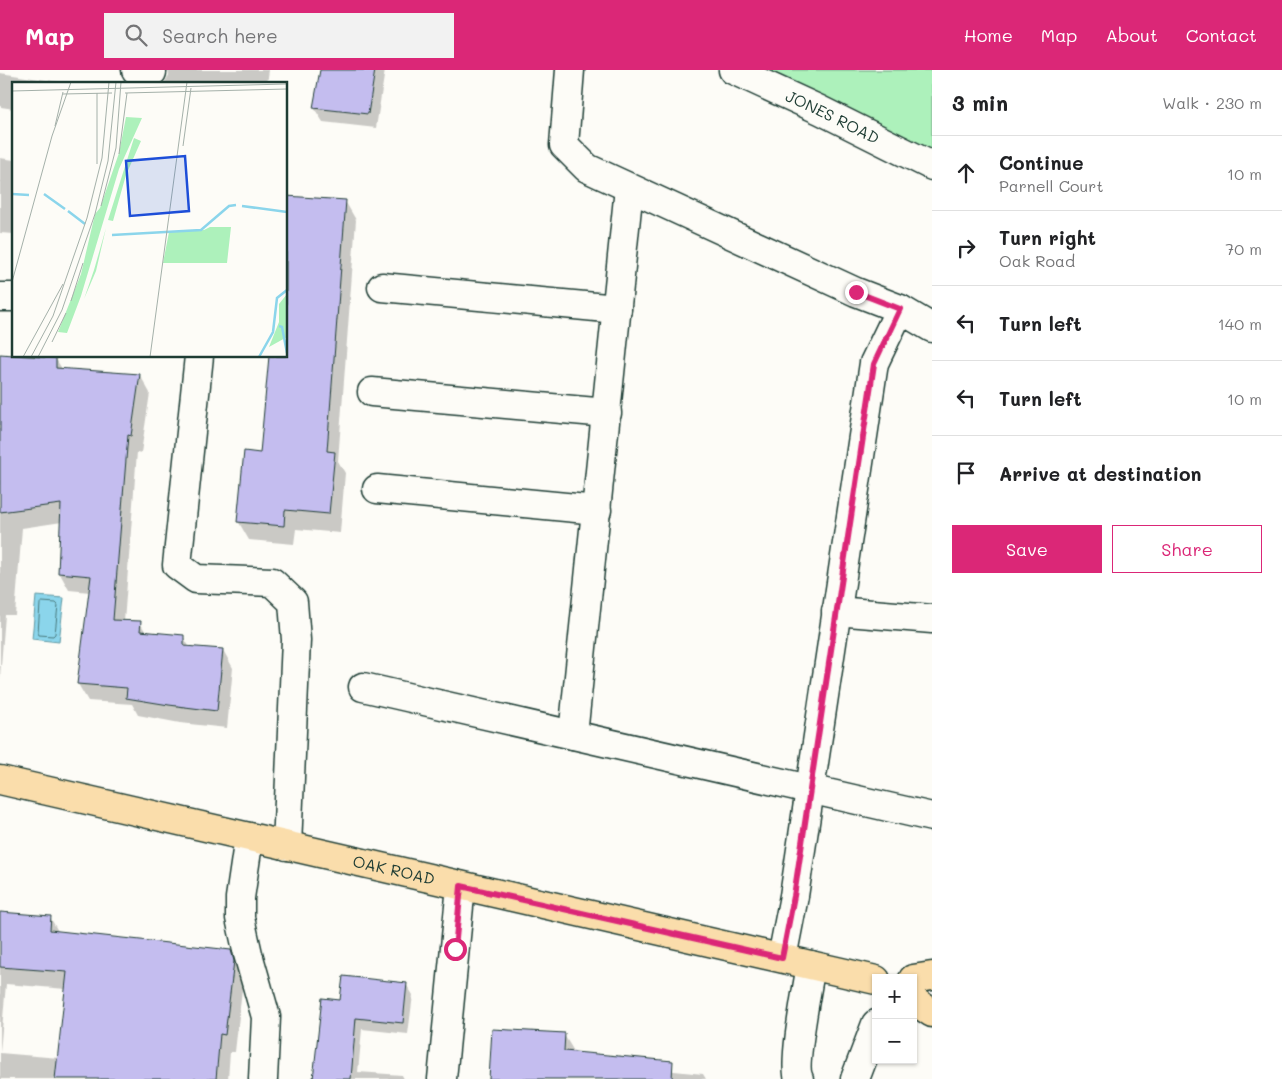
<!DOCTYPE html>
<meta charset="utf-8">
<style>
:root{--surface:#fff;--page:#f2f2f2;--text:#202124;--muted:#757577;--line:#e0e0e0;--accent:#db2777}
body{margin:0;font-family:Mali,sans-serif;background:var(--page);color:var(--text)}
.controls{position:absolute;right:15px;bottom:15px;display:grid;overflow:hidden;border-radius:0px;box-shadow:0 1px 4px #0004}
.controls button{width:45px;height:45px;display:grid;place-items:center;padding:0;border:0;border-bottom:1px solid var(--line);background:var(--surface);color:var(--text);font:25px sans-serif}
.stop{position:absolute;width:15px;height:15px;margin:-11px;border:4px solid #db2777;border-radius:50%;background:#fff}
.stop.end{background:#db2777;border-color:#fff;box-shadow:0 1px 5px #0008}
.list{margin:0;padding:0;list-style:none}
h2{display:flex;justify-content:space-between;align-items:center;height:65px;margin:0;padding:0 20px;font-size:21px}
h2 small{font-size:16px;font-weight:400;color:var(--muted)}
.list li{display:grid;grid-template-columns:32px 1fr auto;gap:15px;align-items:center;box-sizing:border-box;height:75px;padding:0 20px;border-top:1px solid var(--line)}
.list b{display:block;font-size:19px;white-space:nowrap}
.list p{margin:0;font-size:16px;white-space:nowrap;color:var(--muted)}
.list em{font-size:16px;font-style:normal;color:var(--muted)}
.actions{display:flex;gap:10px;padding:15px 20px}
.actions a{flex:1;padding:11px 0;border:1px solid var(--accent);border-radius:0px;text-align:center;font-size:18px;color:var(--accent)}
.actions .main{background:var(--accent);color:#fff}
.icon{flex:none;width:28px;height:28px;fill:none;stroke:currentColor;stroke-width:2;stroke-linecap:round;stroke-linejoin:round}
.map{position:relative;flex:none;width:932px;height:1009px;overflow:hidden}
header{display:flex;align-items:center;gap:30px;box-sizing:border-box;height:70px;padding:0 25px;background:var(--accent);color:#fff}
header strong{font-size:24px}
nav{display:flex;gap:28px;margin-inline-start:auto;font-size:18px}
.search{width:350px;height:45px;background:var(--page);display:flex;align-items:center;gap:12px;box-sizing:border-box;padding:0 18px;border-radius:0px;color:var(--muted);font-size:19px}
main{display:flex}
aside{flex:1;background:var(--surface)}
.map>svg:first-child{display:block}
.green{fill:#adf1bb;stroke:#669778}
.water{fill:#8bd5eb;stroke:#6098a2}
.shadow{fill:#0003;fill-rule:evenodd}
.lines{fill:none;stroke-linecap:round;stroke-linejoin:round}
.shore{stroke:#4a7a7d;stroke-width:1}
.building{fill:#c4bdef;stroke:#1f3d34}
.minor-casing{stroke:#1f3d34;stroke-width:31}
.major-casing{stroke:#1f3d34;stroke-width:31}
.minor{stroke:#fdfcf7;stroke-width:28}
.major{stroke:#faddab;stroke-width:28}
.route{stroke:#db2777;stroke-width:6}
.labels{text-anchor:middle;stroke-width:5;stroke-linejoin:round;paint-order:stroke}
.street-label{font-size:16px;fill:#1f3d34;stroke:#fdfcf7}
.inset-river{fill:none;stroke:#8bd5eb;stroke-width:2.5}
.inset-road{fill:none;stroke:#a4b0a9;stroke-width:1}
.view{fill:#1d4ed8;fill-opacity:0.15;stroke:#1d4ed8;stroke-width:2.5}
.inset-edge{fill:none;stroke:#1f3d34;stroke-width:2.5}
</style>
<header>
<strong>Map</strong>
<div class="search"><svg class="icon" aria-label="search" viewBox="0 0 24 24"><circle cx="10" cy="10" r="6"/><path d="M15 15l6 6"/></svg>Search here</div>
<nav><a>Home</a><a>Map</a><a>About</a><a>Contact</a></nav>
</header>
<main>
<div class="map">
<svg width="932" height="1009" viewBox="0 0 932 1009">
<rect width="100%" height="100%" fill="#fdfcf7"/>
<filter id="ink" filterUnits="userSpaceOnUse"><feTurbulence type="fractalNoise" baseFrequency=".02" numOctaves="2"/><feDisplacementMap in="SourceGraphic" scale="10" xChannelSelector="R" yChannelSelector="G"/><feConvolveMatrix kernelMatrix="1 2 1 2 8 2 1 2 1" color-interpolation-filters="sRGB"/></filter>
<g filter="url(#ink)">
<path class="green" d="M 733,0 L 932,0 L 932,96 Z"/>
<path class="water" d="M 36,526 L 64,528 L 59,572 L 32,569 Z"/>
<g class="shadow">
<path d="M 168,0 L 269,0 L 267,14 L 164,14 L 169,5 Z"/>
<path d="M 321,0 L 385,0 L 376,58 L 323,52 L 314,38 Z"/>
<path d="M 0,3 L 72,14 L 14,14 L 14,39 L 1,37 L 0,35 Z"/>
<path d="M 0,88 L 14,90 L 14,164 L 0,163 Z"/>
<path d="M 345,131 L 356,150 L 338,391 L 345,403 L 340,463 L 296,459 L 294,474 L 249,470 L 238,451 L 262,384 L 286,286 Z"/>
<path d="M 0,285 L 56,289 L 62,299 L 140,305 L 150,323 L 141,383 L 137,382 L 124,552 L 140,552 L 146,563 L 183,566 L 190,578 L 223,580 L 233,598 L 227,658 L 180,653 L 138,645 L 132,634 L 88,631 L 78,614 L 90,522 L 69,520 L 59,502 L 62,452 L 22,458 L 15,545 L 5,545 L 0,609 Z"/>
<path d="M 0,843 L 50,847 L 59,863 L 230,882 L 241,900 L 243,910 L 235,982 L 230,982 L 228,1009 L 0,1009 ZM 6,914 L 66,919 L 59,988 L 0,983 Z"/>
<path d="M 406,914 L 413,925 L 408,964 L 362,959 L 358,1002 L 402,1005 L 404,1009 L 315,1009 L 341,932 Z"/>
<path d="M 564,965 L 575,983 L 636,997 L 703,1004 L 706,1009 L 490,1009 Z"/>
</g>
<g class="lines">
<path class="shore" d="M 42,532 L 56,533 L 58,535 L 55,564 L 53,566 L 39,565 L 38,563 L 40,534 Z"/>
</g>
<g class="building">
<path d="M 320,0 L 375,0 L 368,44 L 313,38 Z"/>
<path d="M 286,126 L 346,130 L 327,381 L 335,382 L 329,444 L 285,440 L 284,456 L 237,452 L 244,381 L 260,383 L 269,286 L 286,286 Z"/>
<path d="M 0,284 L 56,288 L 56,298 L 140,304 L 131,366 L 128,365 L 113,550 L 141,551 L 140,561 L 184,565 L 184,576 L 223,579 L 217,641 L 169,635 L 126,628 L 127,618 L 77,614 L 91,506 L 58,503 L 61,434 L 0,442 Z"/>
<path d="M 0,842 L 51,846 L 50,860 L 231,880 L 234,891 L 225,965 L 220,964 L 216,1009 L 55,1009 L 67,902 L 0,897 Z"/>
<path d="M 343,906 L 407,913 L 403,953 L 356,948 L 351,1009 L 313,1009 L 322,928 L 340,930 Z"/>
<path d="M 492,959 L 565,963 L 564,981 L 673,991 L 672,1009 L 489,1009 Z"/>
</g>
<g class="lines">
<g class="minor-casing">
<g id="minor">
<path d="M 136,0 L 152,2"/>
<path d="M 570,0 L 564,75 L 587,98 L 856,222 L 900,239 L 874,293 L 794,826 L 782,888"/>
<path id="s1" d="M 733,0 L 820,40 L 932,96"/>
<path d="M 382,217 L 617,239"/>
<path d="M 0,227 L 14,227"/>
<path d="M 900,239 L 932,258"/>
<path d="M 199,286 L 177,495 L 196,509 L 272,512 L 293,532 L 296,570 L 287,776"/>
<path d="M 372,322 L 607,343"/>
<path d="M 377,419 L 597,440"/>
<path d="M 836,541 L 932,549"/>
<path d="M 363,617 L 932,747"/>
<path d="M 573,665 L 629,118"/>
<path d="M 249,767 L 240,828 L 240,848 L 248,884 L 266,947 L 263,1009"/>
<path d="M 442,1009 L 461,816"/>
<path d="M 799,1009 C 792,996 808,914 811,895"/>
<path d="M 855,1009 L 876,954"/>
</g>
</g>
<g class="major-casing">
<g id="major">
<path id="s2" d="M 0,710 L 876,910"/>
<path d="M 913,909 L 932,906"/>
<path d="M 913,930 L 932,943"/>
</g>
</g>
<use href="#minor" class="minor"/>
<use href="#major" class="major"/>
</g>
</g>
<g class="lines" filter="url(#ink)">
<path class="route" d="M 455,879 L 461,816 L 782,888 L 794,826 L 874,294 L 900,239 L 856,222"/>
</g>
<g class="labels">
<g class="street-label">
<text dy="6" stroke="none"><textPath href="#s1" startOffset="110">JONES ROAD</textPath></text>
<text dy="6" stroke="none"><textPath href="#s2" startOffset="404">OAK ROAD</textPath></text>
</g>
</g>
<g transform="translate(12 12)">
<rect width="275" height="275" fill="#fdfcf7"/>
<path d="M 114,35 L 130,36 L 107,87 L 69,214 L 55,251 L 46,250 L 69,192 L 83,132 L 88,126 L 107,71 ZM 122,56 L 129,59 L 114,93 L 101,139 L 96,138 ZM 198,145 L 219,145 L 215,181 L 151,181 L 157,150 L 192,148 ZM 94,146 L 84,189 L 72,217 L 82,188 ZM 275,212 L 275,255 L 257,265 L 267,240 L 267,222 Z" fill="#adf1bb"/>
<path class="inset-river" d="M 0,112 L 17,113M 32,112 L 53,127M 230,124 L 275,130M 56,129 L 73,142M 100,153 L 189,148 L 217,124 L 224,123M 267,244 L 270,245 L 275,271M 247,275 L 261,250 L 265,216 L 275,208"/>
<path class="inset-road" d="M 0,9 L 275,2M 85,11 L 85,82M 113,11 L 275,7M 51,12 L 100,11M 43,44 L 51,10M 171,64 L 179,6M 107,72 L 115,11M 89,124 L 104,66 L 109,0M 0,200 L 40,54 L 59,0M 59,219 L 71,181M 40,260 L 54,231M 11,275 L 51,202M 19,275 L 41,234 L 75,136 L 90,76 L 97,0M 26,275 L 50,228 L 83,132 L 96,79 L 104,0M 138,275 L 175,0"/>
<path class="view" d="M 173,74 L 177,129 L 118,134 L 114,79 Z"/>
<rect width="275" height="275" class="inset-edge"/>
</g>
</svg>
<div class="controls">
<button>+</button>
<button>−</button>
</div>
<div class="stop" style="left:455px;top:879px"></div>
<div class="stop end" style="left:856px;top:222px"></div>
</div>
<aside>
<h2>3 min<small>Walk · 230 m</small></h2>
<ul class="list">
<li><svg class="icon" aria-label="ahead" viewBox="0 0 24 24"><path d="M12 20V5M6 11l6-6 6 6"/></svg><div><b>Continue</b><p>Parnell Court</p></div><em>10 m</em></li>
<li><svg class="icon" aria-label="right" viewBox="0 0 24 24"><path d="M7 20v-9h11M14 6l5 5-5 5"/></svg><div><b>Turn right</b><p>Oak Road</p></div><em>70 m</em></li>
<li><svg class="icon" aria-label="left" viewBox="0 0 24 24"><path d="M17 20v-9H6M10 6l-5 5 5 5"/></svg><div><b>Turn left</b></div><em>140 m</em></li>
<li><svg class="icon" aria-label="left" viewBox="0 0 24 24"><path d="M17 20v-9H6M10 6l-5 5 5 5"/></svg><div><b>Turn left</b></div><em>10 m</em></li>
<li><svg class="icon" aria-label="arrive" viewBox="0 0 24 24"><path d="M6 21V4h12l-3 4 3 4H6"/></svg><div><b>Arrive at destination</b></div></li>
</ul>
<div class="actions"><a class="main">Save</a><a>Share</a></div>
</aside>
</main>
